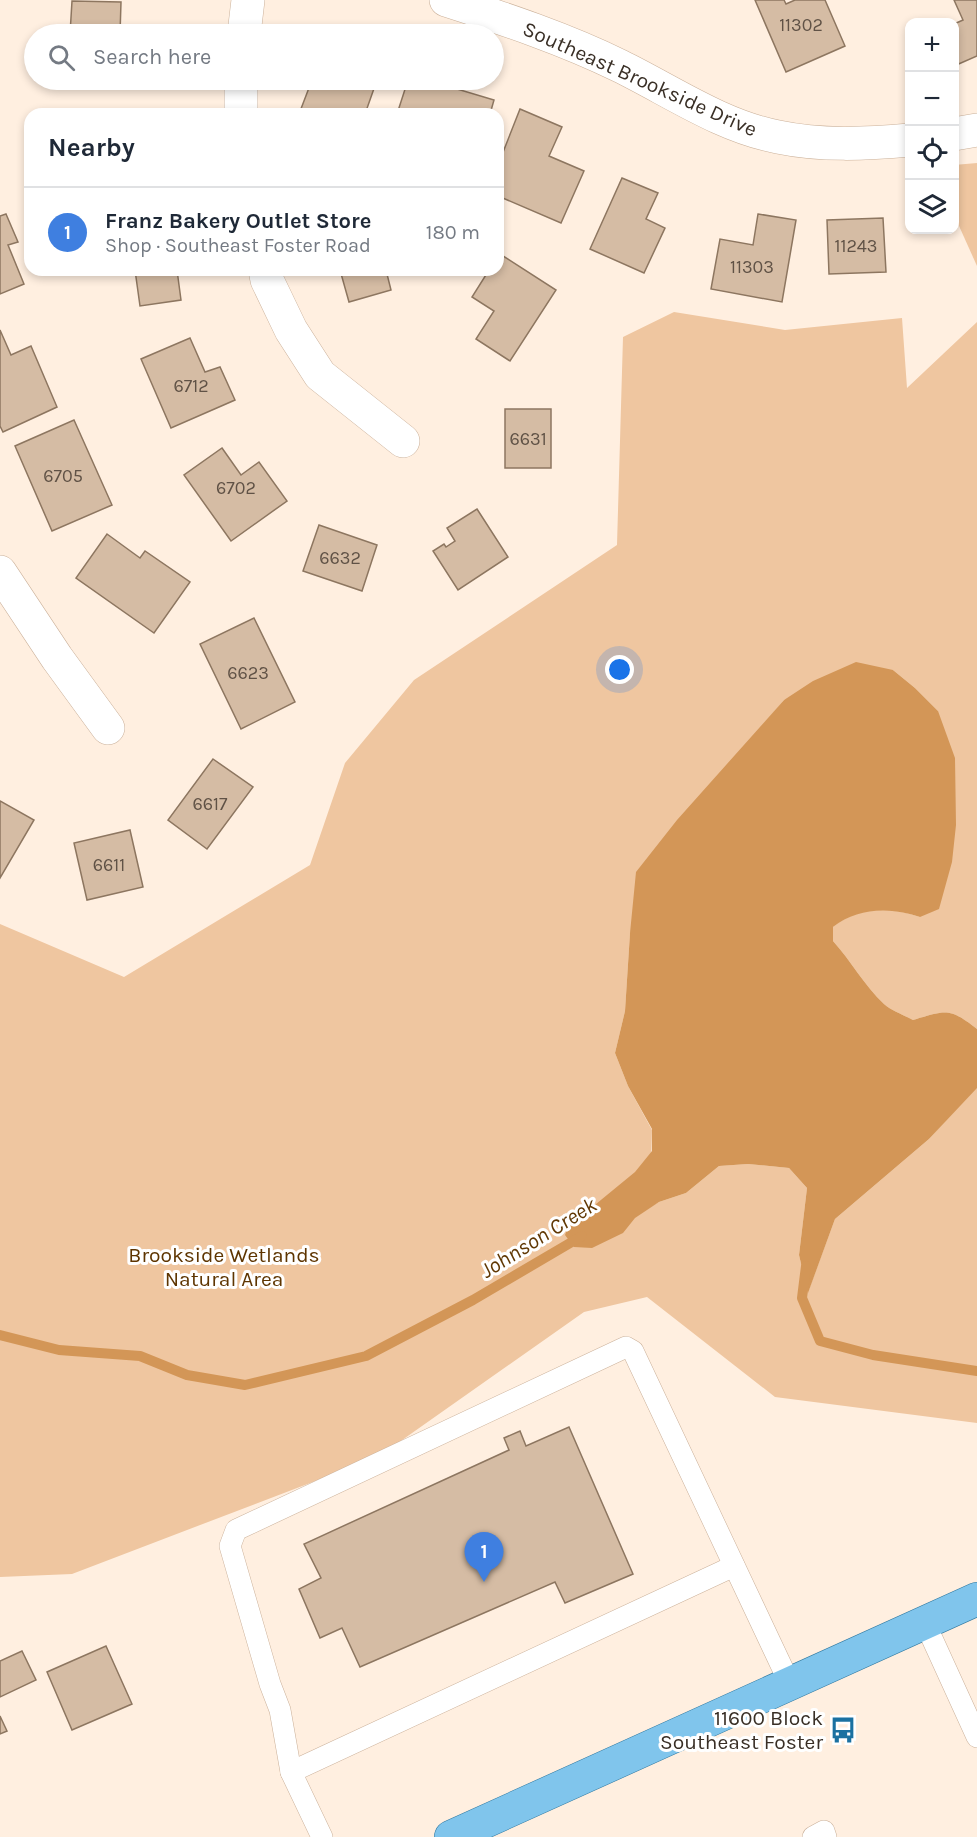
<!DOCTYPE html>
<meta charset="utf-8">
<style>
:root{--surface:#fff;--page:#f6f6f7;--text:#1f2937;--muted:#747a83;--line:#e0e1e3;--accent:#2563eb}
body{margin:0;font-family:Karla,sans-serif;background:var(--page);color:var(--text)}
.controls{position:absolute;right:18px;top:18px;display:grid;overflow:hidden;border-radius:12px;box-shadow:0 3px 9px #0003}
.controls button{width:54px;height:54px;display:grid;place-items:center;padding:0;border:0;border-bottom:2px solid var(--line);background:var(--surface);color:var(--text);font:30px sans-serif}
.you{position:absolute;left:620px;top:670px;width:21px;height:21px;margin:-15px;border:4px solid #fff;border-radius:50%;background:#1a73e8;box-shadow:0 0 0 9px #1a73e833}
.badge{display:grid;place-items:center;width:39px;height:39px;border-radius:50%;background:var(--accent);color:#fff;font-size:20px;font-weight:700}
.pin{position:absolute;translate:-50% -50px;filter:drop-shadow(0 2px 3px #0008)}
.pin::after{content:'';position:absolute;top:32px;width:21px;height:18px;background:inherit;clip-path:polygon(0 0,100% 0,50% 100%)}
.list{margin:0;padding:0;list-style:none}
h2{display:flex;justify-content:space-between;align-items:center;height:78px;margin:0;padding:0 24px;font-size:26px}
h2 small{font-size:20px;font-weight:400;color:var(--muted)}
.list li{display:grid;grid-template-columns:39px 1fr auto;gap:18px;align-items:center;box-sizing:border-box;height:90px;padding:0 24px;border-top:2px solid var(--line)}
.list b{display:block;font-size:22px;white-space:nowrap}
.list p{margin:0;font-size:20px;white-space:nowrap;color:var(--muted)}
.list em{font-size:20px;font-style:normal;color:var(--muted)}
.icon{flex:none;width:33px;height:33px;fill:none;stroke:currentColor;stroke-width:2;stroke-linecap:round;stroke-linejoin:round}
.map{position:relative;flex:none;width:977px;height:1837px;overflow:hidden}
.search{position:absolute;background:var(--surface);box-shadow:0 3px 9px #0003;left:24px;top:24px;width:480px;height:66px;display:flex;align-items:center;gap:15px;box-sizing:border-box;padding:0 21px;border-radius:33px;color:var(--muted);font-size:22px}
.panel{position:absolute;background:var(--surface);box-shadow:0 3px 9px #0003;left:24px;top:108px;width:480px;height:168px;border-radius:18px}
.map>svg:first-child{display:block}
.green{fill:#efc6a0}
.water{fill:#d39657}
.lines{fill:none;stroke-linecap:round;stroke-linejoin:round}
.stream{stroke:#d39657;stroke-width:10}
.building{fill:#d5bca4;stroke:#8d7660;stroke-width:1.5}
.lane-casing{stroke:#cbb19a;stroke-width:22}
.street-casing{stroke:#cbb19a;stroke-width:34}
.primary-casing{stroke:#30789f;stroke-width:34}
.lane{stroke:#fff;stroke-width:21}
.street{stroke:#fff;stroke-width:33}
.primary{stroke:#80c5ec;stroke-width:33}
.labels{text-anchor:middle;stroke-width:6;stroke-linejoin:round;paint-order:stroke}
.number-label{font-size:18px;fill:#605246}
.street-label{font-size:21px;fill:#392f26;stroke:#fff}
.park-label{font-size:21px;fill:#5e3501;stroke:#fff}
.poi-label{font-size:21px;fill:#392f26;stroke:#fff;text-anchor:end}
.water-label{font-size:22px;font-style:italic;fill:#613804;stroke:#fff}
</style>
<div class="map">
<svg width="977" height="1837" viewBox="0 0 977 1837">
<rect width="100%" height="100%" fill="#ffefe0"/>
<g class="green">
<path d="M 977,163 L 977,266 L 955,217 L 954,165 Z"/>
<path d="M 674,312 L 785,330 L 902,318 L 907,388 L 977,322 L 977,1029 C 949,1007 946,1010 913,1020 C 904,1015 892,1011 884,1004 C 864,985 851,961 833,941 L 833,927 C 858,906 890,907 920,917 L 938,711 L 915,688 L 893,670 L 784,700 L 750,740 L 630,933 L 625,1011 L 615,1053 L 628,1086 L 652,1130 L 650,1207 L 659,1202 L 686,1193 L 719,1166 L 748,1164 L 789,1168 L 807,1188 L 799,1255 L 808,1292 L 835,1219 L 929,1139 L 977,1086 L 977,1423 L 775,1397 L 647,1297 L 584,1312 L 378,1457 L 72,1574 L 0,1577 L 0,924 L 124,977 L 310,865 L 345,763 L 414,680 L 617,545 L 623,337 Z"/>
</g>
<path class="water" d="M 856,662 L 893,670 L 915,688 L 938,711 L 955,758 L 956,825 L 952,862 L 939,909 L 920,917 C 891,907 858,907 833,927 L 833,941 C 851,961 864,985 884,1004 C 892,1011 904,1015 913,1020 C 946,1010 949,1007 977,1029 L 977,1088 L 929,1139 L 835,1219 L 808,1293 L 799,1255 L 807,1188 L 789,1168 L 748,1164 L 719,1166 L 686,1193 L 659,1202 L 635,1218 L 623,1233 L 592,1248 L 574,1247 L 565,1235 L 568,1227 L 635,1172 L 652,1151 L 652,1129 L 628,1086 L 615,1053 L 625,1011 L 630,933 L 636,872 L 677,820 L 784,700 L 813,681 Z"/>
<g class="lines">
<g class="stream">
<path d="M 806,1266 L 802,1298 L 820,1341 L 873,1355 L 977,1371"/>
<path d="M 0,1335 L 59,1350 L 140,1356 L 187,1375 L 245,1385 L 366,1356 L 473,1300 L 582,1236"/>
</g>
</g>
<g class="building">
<path d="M 755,0 L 784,0 L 786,4 L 795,0 L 825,0 L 845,46 L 786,72 Z"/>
<path d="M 954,0 L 977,0 L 977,56 L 954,66 L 954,24 L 963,20 Z"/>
<path d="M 72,1 L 121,2 L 120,34 L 70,34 Z"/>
<path d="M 312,80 L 377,80 L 365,114 L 299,114 Z"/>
<path d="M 408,80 L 427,80 L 494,100 L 490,114 L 397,114 Z"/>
<path d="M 520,109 L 562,127 L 549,156 L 584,171 L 561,223 L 498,196 L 498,165 Z"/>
<rect x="108" y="111" width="42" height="3"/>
<path d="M 622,178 L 658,193 L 646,219 L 665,228 L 644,273 L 590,249 Z"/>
<path d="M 6,214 L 18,242 L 8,245 L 24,284 L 0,294 L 0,216 Z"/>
<path d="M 758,214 L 796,220 L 782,302 L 711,289 L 720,239 L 753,245 Z"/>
<path d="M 883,218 L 886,272 L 829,274 L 827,220 Z"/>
<path d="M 500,254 L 556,290 L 510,361 L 476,339 L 494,311 L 472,297 L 489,270 L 498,270 Z"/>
<path d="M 135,270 L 177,270 L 181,300 L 140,306 Z"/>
<path d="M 340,270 L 386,270 L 391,290 L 349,302 Z"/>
<path d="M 0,330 L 11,355 L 31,346 L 57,407 L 3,432 L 0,426 Z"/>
<path d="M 190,338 L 205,372 L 220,367 L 235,400 L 171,428 L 141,359 Z"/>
<rect x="505" y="409" width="46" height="59"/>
<path d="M 74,420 L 112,505 L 52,531 L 15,446 Z"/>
<path d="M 222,448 L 241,475 L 259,462 L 287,501 L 231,541 L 184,475 Z"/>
<path d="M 477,509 L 508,557 L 458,590 L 433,551 L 444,544 L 446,547 L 455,541 L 447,528 Z"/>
<path d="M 319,525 L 377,545 L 362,591 L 303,571 Z"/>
<path d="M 107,534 L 140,558 L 145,551 L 190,582 L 154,633 L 76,578 Z"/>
<path d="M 254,618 L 295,702 L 241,729 L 200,644 Z"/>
<path d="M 213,759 L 253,787 L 207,849 L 168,820 Z"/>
<path d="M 0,801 L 34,820 L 0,878 Z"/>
<path d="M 130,830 L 143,887 L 87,900 L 74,843 Z"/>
<path d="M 569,1427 L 633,1574 L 565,1603 L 555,1582 L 360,1667 L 342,1628 L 320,1638 L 299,1589 L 321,1578 L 304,1544 L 509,1450 L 504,1438 L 520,1431 L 526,1446 Z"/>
<path d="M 106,1646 L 132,1704 L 72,1730 L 47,1672 Z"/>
<path d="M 22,1651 L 36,1680 L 0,1697 L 0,1661 Z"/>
<path d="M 0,1716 L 7,1731 L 0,1734 Z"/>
</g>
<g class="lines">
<g class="lane-casing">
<g id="lane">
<path d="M 925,1623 L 977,1737"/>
<path d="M 291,1772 L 280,1710 L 270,1684 L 230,1546 L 236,1530 L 626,1347 L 633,1351 L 790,1684"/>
<path d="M 322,1837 L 291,1772 L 734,1566"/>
<path d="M 813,1837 L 824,1831 L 826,1837"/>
</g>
</g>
<g class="street-casing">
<g id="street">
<path d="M 446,0 C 505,19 565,39 620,66 C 671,91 721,126 778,137 C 821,146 866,144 910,140"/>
<path d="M 244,34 L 248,0"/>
<path d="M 241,114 L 241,80"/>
<path d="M 954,134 L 977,130"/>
<path d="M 265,270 L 267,280 L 291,330 L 320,375 L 403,441"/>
<path d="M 0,572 L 57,658 L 108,728"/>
</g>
</g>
<g class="primary-casing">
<path id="primary" d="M 451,1837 L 977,1599"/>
</g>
<use href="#lane" class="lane"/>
<use href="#street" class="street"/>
<use href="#primary" class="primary"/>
</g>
<defs>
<g id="bus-bare" transform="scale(2.07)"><path d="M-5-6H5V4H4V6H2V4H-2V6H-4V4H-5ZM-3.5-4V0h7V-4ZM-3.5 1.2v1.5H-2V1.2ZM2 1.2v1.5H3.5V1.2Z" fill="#1b71a1" stroke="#fff" stroke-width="2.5" paint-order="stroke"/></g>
</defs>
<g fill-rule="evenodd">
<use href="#bus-bare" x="843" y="1730"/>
</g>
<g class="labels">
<g class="number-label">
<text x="801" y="31">11302</text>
<text x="856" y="252">11243</text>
<text x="752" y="273">11303</text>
<text x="191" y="392">6712</text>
<text x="528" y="445">6631</text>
<text x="63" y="482">6705</text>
<text x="236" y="494">6702</text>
<text x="340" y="564">6632</text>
<text x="248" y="679">6623</text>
<text x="210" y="810">6617</text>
<text x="109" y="871">6611</text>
</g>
<g class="street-label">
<text transform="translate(640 79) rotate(24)" y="7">Southeast Brookside Drive</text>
</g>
<g class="park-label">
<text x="224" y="1262">Brookside Wetlands<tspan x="224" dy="24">Natural Area</tspan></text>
</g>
<g class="poi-label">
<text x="823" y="1725">11600 Block<tspan x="823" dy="24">Southeast Foster</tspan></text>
</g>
<g class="water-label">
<text transform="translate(538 1237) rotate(-32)" y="8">Johnson Creek</text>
</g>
</g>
</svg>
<div class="controls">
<button>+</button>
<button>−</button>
<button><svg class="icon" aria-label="locate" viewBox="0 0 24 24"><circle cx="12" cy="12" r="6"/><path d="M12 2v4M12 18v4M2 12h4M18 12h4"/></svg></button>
<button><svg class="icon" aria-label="layers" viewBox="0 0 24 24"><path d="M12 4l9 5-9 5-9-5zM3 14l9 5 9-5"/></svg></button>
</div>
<div class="you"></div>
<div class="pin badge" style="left:484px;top:1582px;background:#3f7fe0">1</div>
<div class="search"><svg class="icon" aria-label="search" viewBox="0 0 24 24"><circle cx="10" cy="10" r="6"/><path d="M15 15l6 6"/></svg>Search here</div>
<section class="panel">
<h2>Nearby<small></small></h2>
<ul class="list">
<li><span class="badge" style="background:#3f7fe0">1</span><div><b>Franz Bakery Outlet Store</b><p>Shop · Southeast Foster Road</p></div><em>180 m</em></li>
</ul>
</section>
</div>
